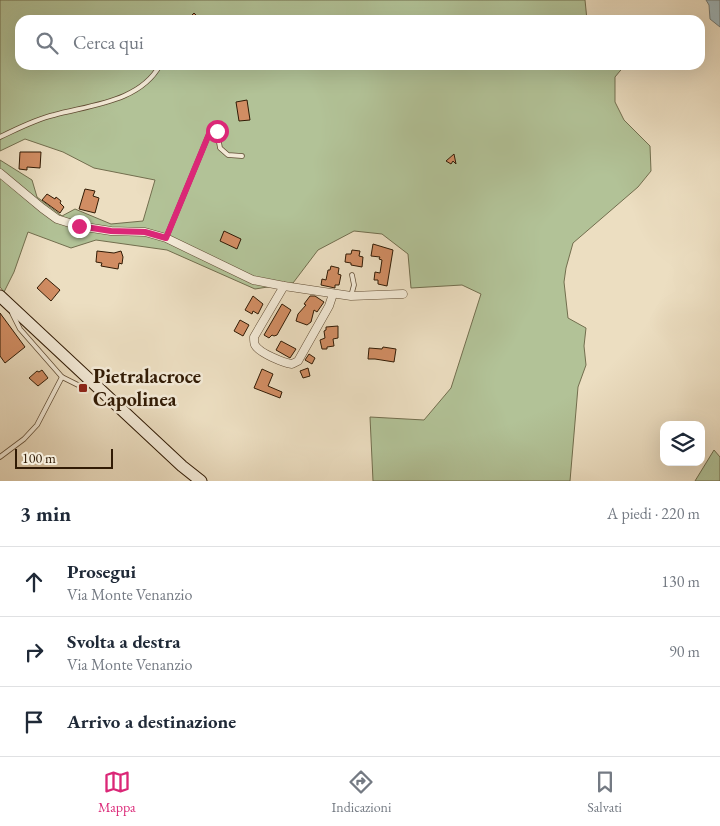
<!DOCTYPE html>
<html lang="it">
<meta charset="utf-8">
<style>
:root{--surface:#fff;--page:#f6f6f7;--text:#1f2937;--muted:#747a83;--line:#e0e1e3;--accent:#db2777}
body{margin:0;font-family:"EB Garamond",serif;background:var(--page);color:var(--text)}
.controls{position:absolute;right:15px;bottom:15px;display:grid;overflow:hidden;border-radius:10px;box-shadow:0 5px 20px #0002}
.controls button{width:45px;height:45px;display:grid;place-items:center;padding:0;border:0;border-bottom:1px solid var(--line);background:var(--surface);color:var(--text);font:25px sans-serif}
.scale{position:absolute;left:15px;bottom:12px;width:98px;box-sizing:border-box;padding-left:5px;border:2px solid #311b05;border-top:0;font-size:14px;line-height:18px;white-space:nowrap;color:#311b05;-webkit-text-stroke:4px #f3ead7;paint-order:stroke}
.stop{position:absolute;width:15px;height:15px;margin:-11px;border:4px solid #db2777;border-radius:50%;background:#fff}
.stop.end{background:#db2777;border-color:#fff;box-shadow:0 1px 5px #0008}
.list{margin:0;padding:0;list-style:none}
h2{display:flex;justify-content:space-between;align-items:center;height:65px;margin:0;padding:0 20px;font-size:21px}
h2 small{font-size:16px;font-weight:400;color:var(--muted)}
.list li{display:grid;grid-template-columns:32px 1fr auto;gap:15px;align-items:center;box-sizing:border-box;height:70px;padding:0 20px;border-top:1px solid var(--line)}
.list b{display:block;font-size:19px;white-space:nowrap}
.list p{margin:0;font-size:16px;white-space:nowrap;color:var(--muted)}
.list em{font-size:16px;font-style:normal;color:var(--muted)}
.icon{flex:none;width:28px;height:28px;fill:none;stroke:currentColor;stroke-width:2;stroke-linecap:round;stroke-linejoin:round}
.map{position:relative;flex:none;width:720px;height:481px;overflow:hidden}
.search{position:absolute;background:var(--surface);box-shadow:0 5px 20px #0002;left:15px;right:15px;top:15px;height:55px;display:flex;align-items:center;gap:12px;box-sizing:border-box;padding:0 18px;border-radius:15px;color:var(--muted);font-size:19px}
.sheet{height:275px;background:var(--surface)}
nav{display:flex;justify-content:space-around;align-items:center;box-sizing:border-box;height:70px;border-top:1px solid var(--line);background:var(--surface);font-size:14px;color:var(--muted)}
nav a{display:grid;justify-items:center;gap:2px}
nav .on{color:var(--accent)}
.map>svg:first-child{display:block}
.green{fill:#b2c297;stroke:#726e4e}
.water{fill:#9fb9bf;stroke:#737a75}
.building{fill:#d18d63;stroke:#311b05}
.lines{fill:none;stroke-linecap:round;stroke-linejoin:round}
.service-casing{stroke:#604c34;stroke-width:5.5}
.minor-casing{stroke:#604c34;stroke-width:9}
.secondary-casing{stroke:#311b05;stroke-width:13}
.service{stroke:#f3ead7;stroke-width:4}
.minor{stroke:#f3ead7;stroke-width:8}
.secondary{stroke:#f3ead7;stroke-width:11}
.route{stroke:#db2777;stroke-width:6}
.poi-dot{fill:#8f2418;stroke:#f3ead7;stroke-width:2}
.labels{text-anchor:middle;stroke-width:5;stroke-linejoin:round;paint-order:stroke}
.poi-label{font-size:20px;font-weight:bold;fill:#311b05;stroke:#f3ead7;text-anchor:start}
</style>
<div class="map">
<svg width="720" height="481" viewBox="0 0 720 481">
<rect width="100%" height="100%" fill="#ecdec1"/>
<filter id="stains"><feTurbulence type="fractalNoise" baseFrequency=".004" numOctaves="4"/><feColorMatrix values="0 0 0 0 .2 0 0 0 0 .09 0 0 0 0 .02 0 0 0 .5 -.17"/></filter>
<radialGradient id="worn" r=".72"><stop offset=".6" stop-color="#630" stop-opacity="0"/><stop offset="1" stop-color="#630" stop-opacity=".3"/></radialGradient>
<g class="green">
<path d="M 0,0 L 585,0 L 587,20 L 20,20 L 20,65 L 625,65 L 615,77 L 615,102 L 624,120 L 650,146 L 651,171 L 638,187 L 573,243 L 566,268 L 564,282 L 568,318 L 586,328 L 584,346 L 586,365 L 578,387 L 570,481 L 373,481 L 370,417 L 424,420 L 451,388 L 481,294 L 462,285 L 411,288 L 408,254 L 382,234 L 354,231 L 318,250 L 293,283 L 255,289 L 167,250 L 96,240 L 71,248 L 28,232 L 14,272 L 4,292 L 0,287 L 0,160 L 32,180 L 37,197 L 62,216 L 75,209 L 111,224 L 143,221 L 155,180 L 94,168 L 63,152 L 25,139 L 0,151 Z"/>
<path d="M 714,450 L 720,457 L 720,481 L 695,481 Z"/>
</g>
<path class="water" d="M 706,0 L 720,0 L 720,27 L 710,19 L 709,5 Z"/>
<g class="building">
<path d="M 194,13 L 201,20 L 187,20 Z"/>
<path d="M 247,100 L 250,120 L 239,121 L 236,102 Z"/>
<path d="M 20,152 L 41,152 L 40,168 L 27,167 L 27,170 L 19,169 Z"/>
<path d="M 454,154 L 456,164 L 453,161 L 451,164 L 446,161 Z"/>
<path d="M 85,189 L 95,191 L 93,196 L 99,198 L 95,213 L 79,209 Z"/>
<path d="M 47,194 L 55,199 L 56,197 L 61,201 L 60,203 L 64,207 L 60,213 L 42,200 Z"/>
<path d="M 224,231 L 241,239 L 237,249 L 220,241 Z"/>
<path d="M 373,244 L 393,250 L 387,286 L 378,284 L 378,280 L 374,280 L 375,272 L 380,273 L 382,260 L 379,259 L 380,257 L 371,256 Z"/>
<path d="M 352,250 L 360,251 L 359,256 L 363,257 L 362,267 L 351,265 L 351,263 L 345,262 L 346,254 L 351,254 Z"/>
<path d="M 97,251 L 114,253 L 121,251 L 123,257 L 122,264 L 119,263 L 118,269 L 101,266 L 102,263 L 96,262 Z"/>
<path d="M 331,266 L 339,268 L 338,274 L 341,275 L 339,285 L 335,285 L 335,288 L 321,285 L 322,279 L 326,280 L 328,270 L 330,270 Z"/>
<path d="M 46,278 L 60,290 L 51,301 L 37,288 Z"/>
<path d="M 253,296 L 263,304 L 258,314 L 253,311 L 252,314 L 245,310 Z"/>
<path d="M 310,296 L 315,296 L 324,302 L 317,312 L 314,310 L 311,322 L 307,325 L 296,321 L 298,314 L 306,305 L 304,304 Z"/>
<path d="M 282,304 L 291,310 L 277,335 L 274,336 L 272,335 L 269,338 L 264,335 Z"/>
<path d="M 0,313 L 25,347 L 5,363 L 0,356 Z"/>
<path d="M 240,320 L 249,325 L 243,336 L 234,331 Z"/>
<path d="M 338,326 L 338,338 L 333,339 L 334,346 L 327,347 L 327,349 L 322,349 L 320,340 L 325,338 L 324,331 L 326,330 L 326,327 Z"/>
<path d="M 281,341 L 296,349 L 290,358 L 276,350 Z"/>
<path d="M 383,347 L 396,349 L 394,362 L 375,359 L 368,359 L 369,348 L 382,349 Z"/>
<path d="M 309,354 L 315,358 L 312,364 L 305,360 Z"/>
<path d="M 308,368 L 310,376 L 303,378 L 300,371 Z"/>
<path d="M 262,369 L 273,374 L 268,386 L 282,392 L 280,398 L 254,388 Z"/>
<path d="M 42,370 L 48,378 L 38,386 L 29,378 L 37,371 L 39,372 Z"/>
</g>
<g class="lines">
<g class="service-casing">
<g id="service">
<path d="M 0,137 C 17,129 36,119 54,115 C 90,105 140,102 160,65"/>
<path d="M 166,238 L 209,134 L 214,130 L 217,131 L 220,148 L 228,155 L 242,156"/>
<path d="M 351,296 L 354,285 L 352,275"/>
<path d="M 12,313 L 20,329 L 62,377 L 78,385 L 83,385 L 88,381"/>
<path d="M 0,457 L 24,439 L 37,425 L 62,377"/>
</g>
</g>
<g class="minor-casing">
<g id="minor">
<path d="M 0,173 L 42,208 L 57,219 L 79,226 L 111,231 L 145,232 L 166,238 L 253,280 L 284,286 L 351,296 L 403,294"/>
<path d="M 284,286 L 254,337 C 254,339 254,343 255,345 C 259,353 284,363 292,364 L 298,361 L 329,306 L 333,294"/>
</g>
</g>
<g class="secondary-casing">
<path id="secondary" d="M 0,296 L 182,466 L 201,481"/>
</g>
<use href="#service" class="service"/>
<use href="#minor" class="minor"/>
<use href="#secondary" class="secondary"/>
</g>
<g class="lines">
<path class="route" d="M 79,226 L 111,231 L 145,232 L 166,238 L 209,134 L 214,130 L 217,131"/>
</g>
<rect class="poi-dot" x="78" y="383" width="10" height="10" rx="2.5"/>
<g class="labels">
<g class="poi-label">
<text x="93" y="383">Pietralacroce<tspan x="93" dy="23">Capolinea</tspan></text>
</g>
</g>
<rect width="100%" height="100%" filter="url(#stains)"/>
<rect width="100%" height="100%" fill="url(#worn)"/>
</svg>
<div class="controls">
<button><svg class="icon" aria-label="layers" viewBox="0 0 24 24"><path d="M12 4l9 5-9 5-9-5zM3 14l9 5 9-5"/></svg></button>
</div>
<div class="scale">100 m</div>
<div class="stop" style="left:217px;top:131px"></div>
<div class="stop end" style="left:79px;top:226px"></div>
<div class="search"><svg class="icon" aria-label="search" viewBox="0 0 24 24"><circle cx="10" cy="10" r="6"/><path d="M15 15l6 6"/></svg>Cerca qui</div>
</div>
<section class="sheet">
<h2>3 min<small>A piedi · 220 m</small></h2>
<ul class="list">
<li><svg class="icon" aria-label="ahead" viewBox="0 0 24 24"><path d="M12 20V5M6 11l6-6 6 6"/></svg><div><b>Prosegui</b><p>Via Monte Venanzio</p></div><em>130 m</em></li>
<li><svg class="icon" aria-label="right" viewBox="0 0 24 24"><path d="M7 20v-9h11M14 6l5 5-5 5"/></svg><div><b>Svolta a destra</b><p>Via Monte Venanzio</p></div><em>90 m</em></li>
<li><svg class="icon" aria-label="arrive" viewBox="0 0 24 24"><path d="M6 21V4h12l-3 4 3 4H6"/></svg><div><b>Arrivo a destinazione</b></div></li>
</ul>
</section>
<nav>
<a class="on"><svg class="icon" aria-label="map" viewBox="0 0 24 24"><path d="M3 6l6-2 6 2 6-2v14l-6 2-6-2-6 2zM9 4v14M15 6v14"/></svg>Mappa</a>
<a><svg class="icon" aria-label="directions" viewBox="0 0 24 24"><path d="M12 3l9 9-9 9-9-9zM9 14v-3h6M13 9l2 2-2 2"/></svg>Indicazioni</a>
<a><svg class="icon" aria-label="saved" viewBox="0 0 24 24"><path d="M7 4h10v16l-5-4-5 4z"/></svg>Salvati</a>
</nav>
